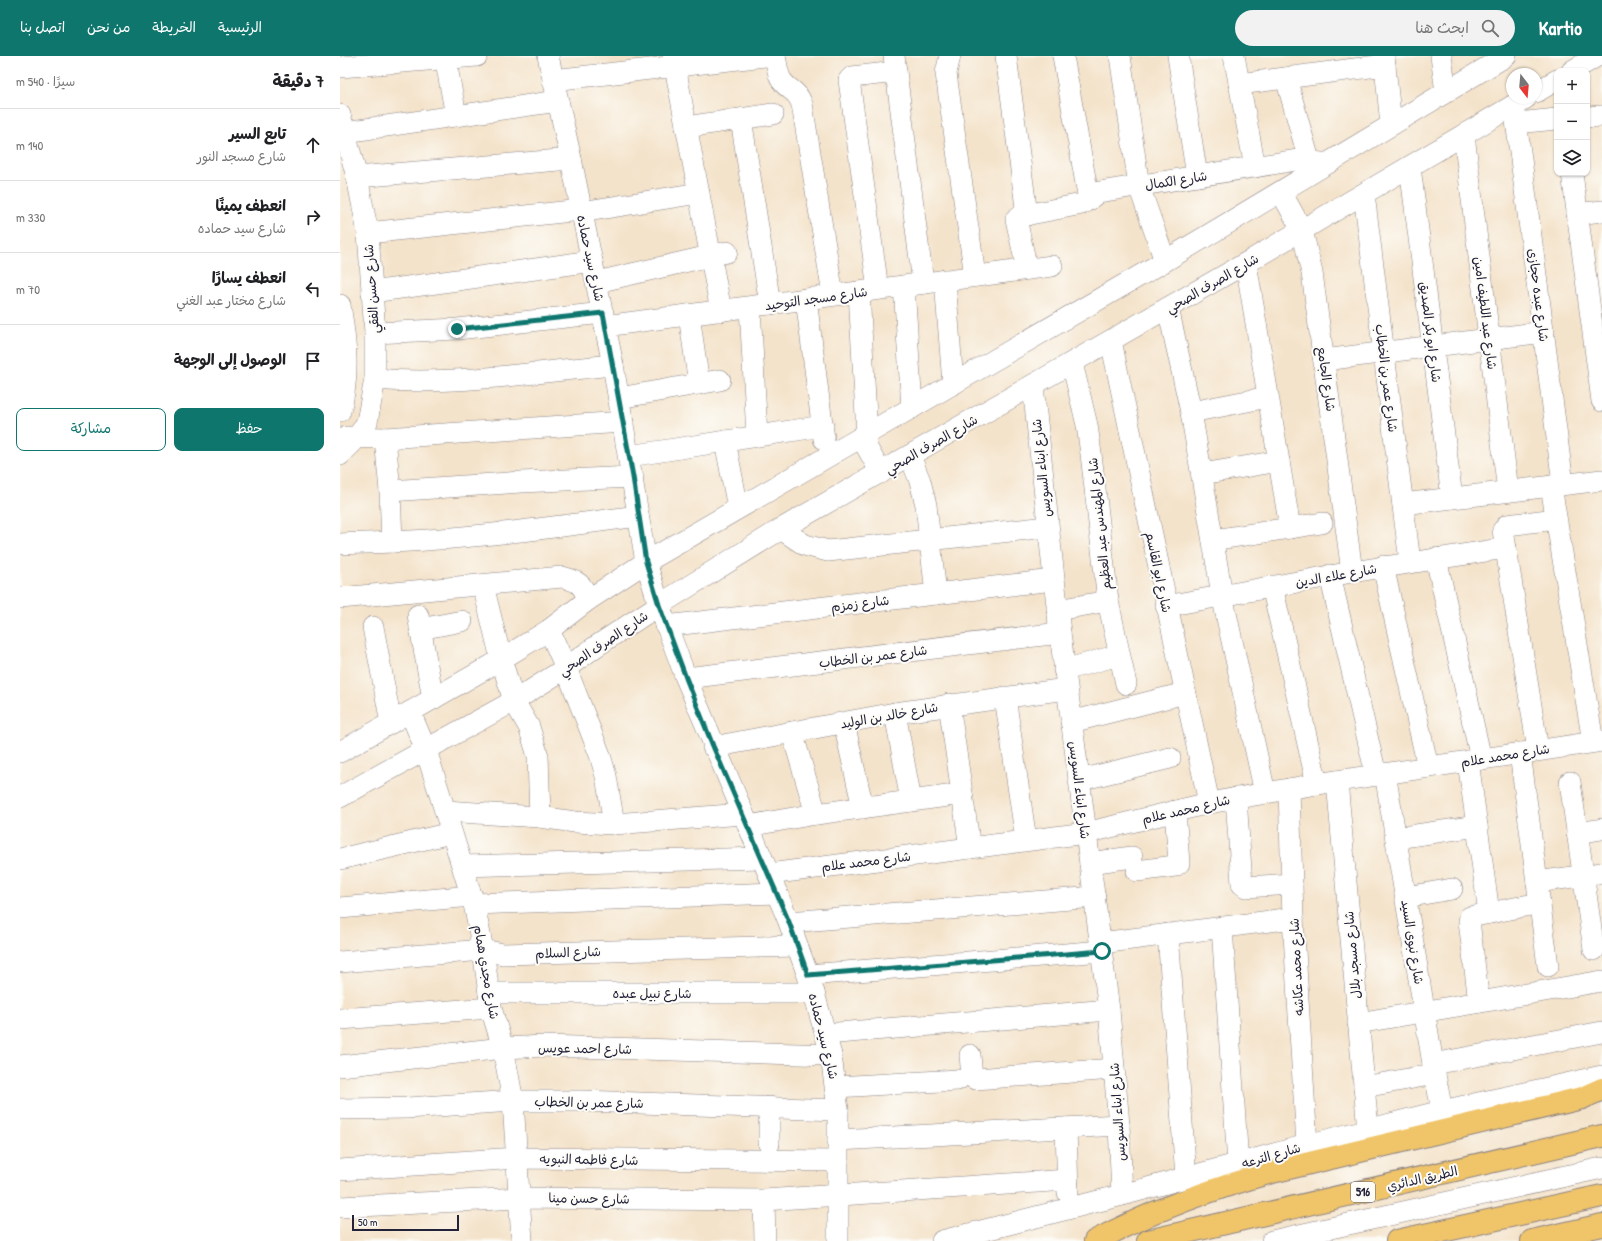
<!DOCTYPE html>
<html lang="ar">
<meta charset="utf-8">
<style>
:root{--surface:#fff;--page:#f2f2f2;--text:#202124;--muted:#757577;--line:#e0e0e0;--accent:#0f766e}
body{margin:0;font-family:"Patrick Hand","Playpen Sans Arabic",sans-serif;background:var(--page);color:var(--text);direction:rtl}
.controls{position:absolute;right:12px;top:12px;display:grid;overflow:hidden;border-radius:8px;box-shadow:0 1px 3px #0004}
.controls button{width:36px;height:36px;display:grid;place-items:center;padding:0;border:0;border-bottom:1px solid var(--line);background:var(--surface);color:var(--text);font:20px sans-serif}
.compass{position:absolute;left:1166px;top:12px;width:36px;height:36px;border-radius:50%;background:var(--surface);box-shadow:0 1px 3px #0004;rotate:164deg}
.scale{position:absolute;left:12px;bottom:10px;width:107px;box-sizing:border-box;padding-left:4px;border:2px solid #22223b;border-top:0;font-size:11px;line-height:14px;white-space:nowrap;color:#22223b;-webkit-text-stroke:3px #fdfcf7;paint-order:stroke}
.stop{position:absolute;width:12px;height:12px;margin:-9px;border:3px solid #0f766e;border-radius:50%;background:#fff}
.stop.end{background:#0f766e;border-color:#fff;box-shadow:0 1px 4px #0008}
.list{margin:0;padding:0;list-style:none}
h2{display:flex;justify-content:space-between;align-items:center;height:52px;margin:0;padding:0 16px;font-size:17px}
h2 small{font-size:13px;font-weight:400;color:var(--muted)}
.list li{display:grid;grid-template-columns:26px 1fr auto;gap:12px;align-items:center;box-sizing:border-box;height:72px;padding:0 16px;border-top:1px solid var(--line)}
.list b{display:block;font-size:15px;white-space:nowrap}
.list p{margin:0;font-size:13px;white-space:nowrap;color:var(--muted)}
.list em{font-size:13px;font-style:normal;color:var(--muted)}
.actions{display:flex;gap:8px;padding:12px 16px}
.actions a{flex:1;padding:9px 0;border:1px solid var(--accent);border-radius:8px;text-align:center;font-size:14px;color:var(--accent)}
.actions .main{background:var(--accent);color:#fff}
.icon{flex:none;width:22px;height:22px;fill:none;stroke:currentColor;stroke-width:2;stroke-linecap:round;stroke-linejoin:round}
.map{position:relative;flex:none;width:1262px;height:1185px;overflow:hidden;direction:ltr}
header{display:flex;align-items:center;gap:24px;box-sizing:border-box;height:56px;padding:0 20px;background:var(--accent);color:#fff}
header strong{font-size:19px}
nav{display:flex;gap:22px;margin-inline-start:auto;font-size:14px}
.search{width:280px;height:36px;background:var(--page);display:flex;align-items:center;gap:10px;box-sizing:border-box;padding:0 14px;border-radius:22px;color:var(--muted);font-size:15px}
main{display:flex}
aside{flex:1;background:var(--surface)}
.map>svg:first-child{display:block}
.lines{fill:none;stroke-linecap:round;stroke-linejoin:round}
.minor-casing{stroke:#8b8283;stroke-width:22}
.highway-casing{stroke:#8b8283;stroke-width:24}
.minor{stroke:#fff;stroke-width:21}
.highway{stroke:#f0c469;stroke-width:22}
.route{stroke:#0f766e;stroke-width:5}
.labels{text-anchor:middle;stroke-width:4;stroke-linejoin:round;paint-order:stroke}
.shield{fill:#fdfcf7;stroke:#646373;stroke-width:1}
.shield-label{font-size:12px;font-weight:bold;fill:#22223b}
.street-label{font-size:13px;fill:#22223b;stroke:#fdfcf7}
</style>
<header>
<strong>Kartio</strong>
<div class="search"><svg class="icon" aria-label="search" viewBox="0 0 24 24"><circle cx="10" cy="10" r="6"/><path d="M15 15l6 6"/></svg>ابحث هنا</div>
<nav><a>الرئيسية</a><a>الخريطة</a><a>من نحن</a><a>اتصل بنا</a></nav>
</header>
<main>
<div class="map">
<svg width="1262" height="1185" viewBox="0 0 1262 1185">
<rect width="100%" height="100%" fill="#fdfcf7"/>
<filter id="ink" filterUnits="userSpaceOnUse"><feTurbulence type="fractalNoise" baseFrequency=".025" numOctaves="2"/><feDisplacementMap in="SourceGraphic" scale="8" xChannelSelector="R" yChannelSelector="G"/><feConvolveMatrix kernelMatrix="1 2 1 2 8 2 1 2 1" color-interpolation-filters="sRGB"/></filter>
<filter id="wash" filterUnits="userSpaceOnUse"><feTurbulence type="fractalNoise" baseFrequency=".012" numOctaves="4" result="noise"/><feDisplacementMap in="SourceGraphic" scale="16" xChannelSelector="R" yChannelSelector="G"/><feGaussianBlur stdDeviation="0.9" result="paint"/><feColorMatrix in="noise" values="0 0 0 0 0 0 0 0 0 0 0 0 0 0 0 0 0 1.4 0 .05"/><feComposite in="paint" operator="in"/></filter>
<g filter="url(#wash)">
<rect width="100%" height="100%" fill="#f4e3cb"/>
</g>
<g filter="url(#ink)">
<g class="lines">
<g class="minor-casing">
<g id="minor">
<path d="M 105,0 L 116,60"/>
<path d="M 208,0 L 231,103 L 273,309 L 306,506 L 319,549 L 346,622 L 449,866 L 474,937 L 491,999 L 498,1054 L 498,1185"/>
<path d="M 333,0 L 381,255"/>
<path d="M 435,0 C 437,8 437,18 442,25 C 449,35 456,33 462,48 L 493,239"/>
<path d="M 554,0 L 583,227"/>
<path d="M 610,0 L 606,17 L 607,25 L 635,220"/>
<path d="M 666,0 L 687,159"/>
<path d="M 723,0 L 749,144"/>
<path d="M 780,0 L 799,130 L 825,205"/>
<path d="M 838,0 L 857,120"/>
<path d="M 894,0 L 915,111"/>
<path d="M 1044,0 L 1051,69"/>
<path d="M 1101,0 L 1106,36"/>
<path d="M 0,11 L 137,0"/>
<path d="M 1232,15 L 1257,0"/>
<path d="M 946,22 L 969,104"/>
<path d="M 213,24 L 425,0"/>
<path d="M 899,28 L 1045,9"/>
<path d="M 1196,36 L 1217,24"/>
<path d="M 1174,49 L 1223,428"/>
<path d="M 0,59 L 17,121 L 28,177 L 35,277 L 35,323 L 27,366 L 17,382 L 0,399"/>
<path d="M 1247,61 L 1262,60"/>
<path d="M 401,63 L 430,248"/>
<path d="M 1177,67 L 1217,63"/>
<path d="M 346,71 L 433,58"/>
<path d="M 5,76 L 218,45"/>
<path d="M 1124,79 L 1168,435"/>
<path d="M 1070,111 L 1112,442"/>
<path d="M 1232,117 L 1262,345"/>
<path d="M 17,121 L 231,103"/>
<path d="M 941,136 L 962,174 L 972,217 L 1012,516"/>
<path d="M 1024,138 L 1070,506"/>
<path d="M 241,156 L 359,137"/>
<path d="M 1237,158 L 1262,155"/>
<path d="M 28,177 L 241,154"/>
<path d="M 906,207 L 950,472"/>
<path d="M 687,213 L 676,163 L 680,160 L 742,148 L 759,136 L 957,104 C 967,104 978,108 988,107"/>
<path d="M 605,224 L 613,328"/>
<path d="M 257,226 L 387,196"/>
<path d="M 564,230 L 572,352"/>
<path d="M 538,233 L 509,24 L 512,21 L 556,16"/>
<path d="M 32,236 L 252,205"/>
<path d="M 519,236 L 527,378"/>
<path d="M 466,243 L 484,383"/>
<path d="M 0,249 C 6,285 10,320 0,355"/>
<path d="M 410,251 L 417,380"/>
<path d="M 828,252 L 851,356 L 882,539 L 925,737"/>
<path d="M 349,259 L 359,328"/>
<path d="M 265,270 L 712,210"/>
<path d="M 35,277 L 117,273 L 263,257"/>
<path d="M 771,285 L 869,747"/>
<path d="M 984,304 L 1204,276"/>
<path d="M 732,307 L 747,369 L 751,398 L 768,545 L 786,628"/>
<path d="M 35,323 C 114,330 194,316 273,309"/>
<path d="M 693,330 L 720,577 L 769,954 L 779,1069 L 782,1139"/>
<path d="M 279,342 L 380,324"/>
<path d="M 851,356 L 928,341"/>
<path d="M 6,381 L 45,382 L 283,366"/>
<path d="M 521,381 L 541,417"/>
<path d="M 45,382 L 50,435 L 52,486"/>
<path d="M 385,385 L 398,452"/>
<path d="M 289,400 L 483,370"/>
<path d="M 570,400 L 580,425 L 586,449 L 596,538"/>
<path d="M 862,418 L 939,405"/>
<path d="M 1211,430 L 1253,686"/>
<path d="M 50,435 L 181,426 L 293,421"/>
<path d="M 1063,448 L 1262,424"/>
<path d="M 441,473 L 465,489 L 488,495 L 707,471"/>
<path d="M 873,484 L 982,467"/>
<path d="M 0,488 C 17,487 35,487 52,486 C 134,482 216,471 298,460"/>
<path d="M 1096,502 L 1141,703"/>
<path d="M 1043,510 L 1088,711"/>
<path d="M 990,519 L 1036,719"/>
<path d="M 143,529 L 161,603 L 174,645 L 189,671 L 198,700 L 200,761"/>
<path d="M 932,530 L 977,728"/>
<path d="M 0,542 L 222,521 C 238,525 243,528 248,544"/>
<path d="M 826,550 L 1012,516 L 1166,492"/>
<path d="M 717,554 L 768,545"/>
<path d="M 78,559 L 93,643"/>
<path d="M 326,570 L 713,524"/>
<path d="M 33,571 L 51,667"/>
<path d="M 80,573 L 122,565"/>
<path d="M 209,574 L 226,612 L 260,699 L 266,720 L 274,768"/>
<path d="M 724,614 L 779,599"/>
<path d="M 346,622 L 720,577"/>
<path d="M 665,641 L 686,784"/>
<path d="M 609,648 L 630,792"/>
<path d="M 70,656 L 86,694 L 134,848 L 143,894 L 151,952 L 163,992 L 173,1045 L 182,1185"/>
<path d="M 555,657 L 571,745"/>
<path d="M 731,666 L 845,637"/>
<path d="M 504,667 L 523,752"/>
<path d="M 452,676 L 476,758"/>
<path d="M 373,691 L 555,657 L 726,633"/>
<path d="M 1198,694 L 1163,474 L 1167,469 L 1216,463"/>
<path d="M 0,696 L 152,609 L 209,574 L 248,544 L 306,506 L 825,205 L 1166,0"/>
<path d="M 1180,697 L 1208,910"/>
<path d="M 1128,705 L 1149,857"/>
<path d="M 1045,717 L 1093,1008 L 1102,1055"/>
<path d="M 740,724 L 830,702"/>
<path d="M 997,725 L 1028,1074"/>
<path d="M 1230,726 L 1254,894"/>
<path d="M 949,733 L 953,862 L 967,1089"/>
<path d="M 0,741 L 174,645 L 226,612 L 255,591 L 319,549 L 441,473 L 906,207 L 1186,42"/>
<path d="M 896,742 L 902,828 L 906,831 L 952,828"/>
<path d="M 105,755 L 200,761 L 235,766 L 274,768 L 403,758"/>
<path d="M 408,770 L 476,758 L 622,738"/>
<path d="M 1237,777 L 1262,773"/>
<path d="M 1056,782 L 1137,770"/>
<path d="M 0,803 L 111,777"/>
<path d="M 750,807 L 792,801"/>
<path d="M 123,810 L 422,802"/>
<path d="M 797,815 L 835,810 L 839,807 L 835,755"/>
<path d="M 429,818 L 746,777 L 869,747 L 977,728 L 1262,685"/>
<path d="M 1197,826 L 1262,817"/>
<path d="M 1066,841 L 1112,833"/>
<path d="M 134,848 L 437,837"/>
<path d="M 0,852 L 132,840"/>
<path d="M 449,866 L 755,841"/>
<path d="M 882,871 L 898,1108"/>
<path d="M 828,878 L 846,1121"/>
<path d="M 761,887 L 953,862"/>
<path d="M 0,906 L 143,894 L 163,898 L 457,890"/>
<path d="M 468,919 L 762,895"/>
<path d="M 149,937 L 474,937"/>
<path d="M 1139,946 L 1129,865 L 1130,861 L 1200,847"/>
<path d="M 0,963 L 151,952"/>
<path d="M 1018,967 L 1262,925"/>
<path d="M 486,978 L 769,954"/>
<path d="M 630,999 L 632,1021 L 635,1023 L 774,1013"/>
<path d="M 1093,1008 L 1262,976"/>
<path d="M 0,1010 L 163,992 L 205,990 L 491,999"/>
<path d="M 496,1031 L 618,1024"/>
<path d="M 1024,1031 L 1095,1018"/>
<path d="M 429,1051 L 429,1088"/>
<path d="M 0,1053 L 67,1052 L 173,1045 L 242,1045 L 498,1054"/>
<path d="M 726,1072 L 728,1137"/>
<path d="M 498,1084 L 779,1069"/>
<path d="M 0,1114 L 177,1102 L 498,1105"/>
<path d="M 424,1144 L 425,1185"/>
<path d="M 0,1151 L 179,1142 L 424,1144 L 728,1124"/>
<path d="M 602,1185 L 782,1139 L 967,1089 L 1102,1055 L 1262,1020"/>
<path d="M 932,1185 L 1262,1112"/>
</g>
</g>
<g class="highway-casing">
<g id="highway">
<path d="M 755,1185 C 812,1155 871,1133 932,1116 L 1242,1042 L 1262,1033"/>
<path d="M 808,1185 L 1262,1080"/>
<path d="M 1057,1185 L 1262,1140"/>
<path d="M 1192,1185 L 1262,1169"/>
</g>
</g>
<use href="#minor" class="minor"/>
<use href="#highway" class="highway"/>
</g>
</g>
<g class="lines" filter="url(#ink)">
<path class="route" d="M 117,273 L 263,257 L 293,421 L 306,506 L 319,549 L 346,622 L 373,690 L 449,866 L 468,919 L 762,895"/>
</g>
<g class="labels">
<rect class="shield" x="1011" y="1126" width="24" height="20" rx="3"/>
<g class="shield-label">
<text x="1023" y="1140">516</text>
</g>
<g class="street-label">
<text transform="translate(836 124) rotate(-9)" y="5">شارع الكمال</text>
<text transform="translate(251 202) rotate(78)" y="5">شارع سيد حماده</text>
<text transform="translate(872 227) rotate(-30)" y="5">شارع الصرف الصحي</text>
<text transform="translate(31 233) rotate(-94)" y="5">شارع حسن الفقي</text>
<text transform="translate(1199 239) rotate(83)" y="5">شارع عبده حجازى</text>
<text transform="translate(476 242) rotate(-8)" y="5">شارع مسجد التوحيد</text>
<text transform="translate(1146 257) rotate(83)" y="5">شارع عبد اللطيف امين</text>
<text transform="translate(1091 276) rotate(83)" y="5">شارع ابو بكر الصديق</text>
<text transform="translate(1047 322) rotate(83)" y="5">شارع عمر بن الخطاب</text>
<text transform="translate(987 323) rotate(82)" y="5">شارع الجامع</text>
<text transform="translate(591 388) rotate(-30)" y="5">شارع الصرف الصحي</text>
<text transform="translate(701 412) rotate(-96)" y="5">شارع ابناء السويس</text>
<text transform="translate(759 468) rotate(-96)" y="5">شارع المهندس عبد العظيم</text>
<text transform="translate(819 516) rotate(78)" y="5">شارع ابو القاسم</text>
<text transform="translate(996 519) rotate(-10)" y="5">شارع علاء الدين</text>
<text transform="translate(520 547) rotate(-7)" y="5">شارع زمزم</text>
<text transform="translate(263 587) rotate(-34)" y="5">شارع الصرف الصحي</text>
<text transform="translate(533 600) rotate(-7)" y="5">شارع عمر بن الخطاب</text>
<text transform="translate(549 659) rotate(-10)" y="5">شارع خالد بن الوليد</text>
<text transform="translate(1165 699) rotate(-9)" y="5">شارع محمد علام</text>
<text transform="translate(740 734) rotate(83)" y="5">شارع ابناء السويس</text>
<text transform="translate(846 753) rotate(-13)" y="5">شارع محمد علام</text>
<text transform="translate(526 805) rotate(-7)" y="5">شارع محمد علام</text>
<text transform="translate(1073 886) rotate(81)" y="5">شارع نبوى السيد</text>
<text transform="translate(228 896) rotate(-2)" y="5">شارع السلام</text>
<text transform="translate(1012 899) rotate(-95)" y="5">شارع مسجد بلال</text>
<text transform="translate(956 911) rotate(-93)" y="5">شارع محمد عكاشه</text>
<text transform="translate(147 916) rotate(80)" y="5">شارع مجدي همام</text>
<text x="312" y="942">شارع نبيل عبده</text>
<text transform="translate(484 980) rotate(76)" y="5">شارع سيد حماده</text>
<text transform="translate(245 992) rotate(1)" y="5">شارع احمد عويس</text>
<text transform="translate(249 1046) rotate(1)" y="5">شارع عمر بن الخطاب</text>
<text transform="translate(777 1056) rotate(-94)" y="5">شارع ابناء السويس</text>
<text transform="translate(931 1099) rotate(-16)" y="5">شارع الترعه</text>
<text transform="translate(249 1103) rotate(1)" y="5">شارع فاطمه النبويه</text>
<text transform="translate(1082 1122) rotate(-13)" y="5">الطريق الدائري</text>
<text transform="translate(249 1142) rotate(1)" y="5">شارع حسن مينا</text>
</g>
</g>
</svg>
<div class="controls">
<button>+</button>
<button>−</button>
<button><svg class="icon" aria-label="layers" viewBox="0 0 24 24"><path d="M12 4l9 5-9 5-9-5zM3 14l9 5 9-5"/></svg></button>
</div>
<svg class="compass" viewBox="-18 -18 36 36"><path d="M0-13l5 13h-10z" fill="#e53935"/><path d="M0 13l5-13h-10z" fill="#757577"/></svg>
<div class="scale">50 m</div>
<div class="stop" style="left:762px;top:895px"></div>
<div class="stop end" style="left:117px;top:273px"></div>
</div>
<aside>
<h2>7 دقيقة<small>سيرًا · 540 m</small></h2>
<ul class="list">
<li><svg class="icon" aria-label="ahead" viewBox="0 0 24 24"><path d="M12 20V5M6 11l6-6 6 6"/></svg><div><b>تابع السير</b><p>شارع مسجد النور</p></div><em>140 m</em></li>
<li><svg class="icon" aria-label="right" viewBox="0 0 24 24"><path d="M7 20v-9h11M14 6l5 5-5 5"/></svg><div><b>انعطف يمينًا</b><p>شارع سيد حماده</p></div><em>330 m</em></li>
<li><svg class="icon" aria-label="left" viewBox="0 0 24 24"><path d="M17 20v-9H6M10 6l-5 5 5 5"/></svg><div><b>انعطف يسارًا</b><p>شارع مختار عبد الغني</p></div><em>70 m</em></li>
<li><svg class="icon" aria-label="arrive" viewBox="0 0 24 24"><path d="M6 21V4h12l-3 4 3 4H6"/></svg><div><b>الوصول إلى الوجهة</b></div></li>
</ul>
<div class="actions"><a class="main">حفظ</a><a>مشاركة</a></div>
</aside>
</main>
